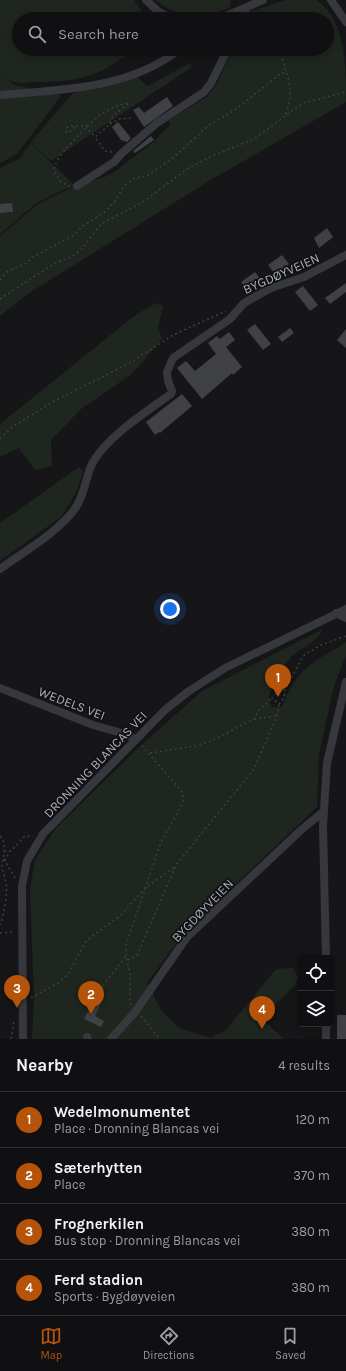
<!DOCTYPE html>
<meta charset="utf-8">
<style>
:root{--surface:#101012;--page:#19191b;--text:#f1f3f6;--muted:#9c9d9f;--line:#303032;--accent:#b45309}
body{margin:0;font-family:Karla,sans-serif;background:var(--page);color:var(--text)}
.controls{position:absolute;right:12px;bottom:12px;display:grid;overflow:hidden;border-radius:4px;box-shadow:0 2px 10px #0003}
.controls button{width:36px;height:36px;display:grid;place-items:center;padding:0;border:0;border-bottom:1px solid var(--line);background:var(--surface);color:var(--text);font:20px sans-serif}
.you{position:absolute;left:170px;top:609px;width:14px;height:14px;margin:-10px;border:3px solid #fff;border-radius:50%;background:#1a73e8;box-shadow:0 0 0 6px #1a73e833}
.badge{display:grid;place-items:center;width:26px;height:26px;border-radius:50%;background:var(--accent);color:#fff;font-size:13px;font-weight:700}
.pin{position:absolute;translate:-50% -33px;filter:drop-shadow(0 1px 2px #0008)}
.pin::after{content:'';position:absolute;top:21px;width:14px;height:12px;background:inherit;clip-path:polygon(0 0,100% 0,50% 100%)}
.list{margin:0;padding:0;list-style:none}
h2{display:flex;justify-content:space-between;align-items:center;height:52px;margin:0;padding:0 16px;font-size:17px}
h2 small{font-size:13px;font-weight:400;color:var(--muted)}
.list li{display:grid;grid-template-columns:26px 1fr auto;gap:12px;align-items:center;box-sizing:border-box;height:56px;padding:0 16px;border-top:1px solid var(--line)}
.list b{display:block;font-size:15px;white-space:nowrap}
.list p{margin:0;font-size:13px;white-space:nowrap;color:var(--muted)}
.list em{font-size:13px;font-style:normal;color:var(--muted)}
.icon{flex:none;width:22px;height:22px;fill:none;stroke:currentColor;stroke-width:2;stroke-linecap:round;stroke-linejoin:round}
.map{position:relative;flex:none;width:346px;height:1039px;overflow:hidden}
.search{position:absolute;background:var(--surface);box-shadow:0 2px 10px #0003;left:12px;right:12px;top:12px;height:44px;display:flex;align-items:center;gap:10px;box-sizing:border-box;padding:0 14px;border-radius:22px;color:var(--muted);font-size:15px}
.sheet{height:276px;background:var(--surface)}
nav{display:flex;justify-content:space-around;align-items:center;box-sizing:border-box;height:56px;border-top:1px solid var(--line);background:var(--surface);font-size:11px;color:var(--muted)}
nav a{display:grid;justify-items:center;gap:2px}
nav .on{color:var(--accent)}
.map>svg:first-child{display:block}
.green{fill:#1e261f}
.building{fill:#404145}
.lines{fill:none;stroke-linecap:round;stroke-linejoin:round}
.path{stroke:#3d3f44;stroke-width:1.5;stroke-dasharray:2 3;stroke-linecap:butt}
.minor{stroke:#37383d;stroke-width:8}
.labels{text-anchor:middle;stroke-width:3.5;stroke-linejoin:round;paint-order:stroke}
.street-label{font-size:13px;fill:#a8adb8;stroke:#111113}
</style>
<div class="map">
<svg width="346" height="1039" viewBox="0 0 346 1039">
<rect width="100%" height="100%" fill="#161618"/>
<g class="green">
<path d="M 0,0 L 134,0 L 147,19 L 19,19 L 19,49 L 133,49 C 102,77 77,82 36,82 C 30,82 21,84 14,82 C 10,81 5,76 2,74 L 14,85 L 59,94 L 60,97 L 17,154 L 0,163 Z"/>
<path d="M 155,0 L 231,0 L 230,8 C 202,17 180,20 155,0 Z"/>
<path d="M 286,0 L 317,0 C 346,21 346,66 346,102 L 209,181 L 29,293 L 0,316 L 0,236 L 38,204 L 75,186 L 105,177 L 116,171 L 154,141 L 170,125 L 169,120 L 208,96 L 217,83 L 233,49 L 327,49 L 327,19 L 247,19 L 251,11 Z"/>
<path d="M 190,63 L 192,67 L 51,161 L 31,142 L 73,93 L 136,76 L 148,86 Z"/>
<path d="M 31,143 L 74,185 L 38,202 L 0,234 L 0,168 L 19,159 Z"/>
<path d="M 156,303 L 163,306 L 158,327 L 162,339 L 132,374 L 81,409 L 51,440 L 52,466 L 35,470 L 19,448 L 0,457 L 0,424 L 134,316 Z"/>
<path d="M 79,467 L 83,472 L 76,493 L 61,517 L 0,561 L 0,523 Z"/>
<path d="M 323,629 C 318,642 302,647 293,655 C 285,662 269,688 269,699 C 269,702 271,705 272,707 L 282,707 C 289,688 297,674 314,662 C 324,654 336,650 346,642 L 346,655 L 334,686 L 319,754 L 317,807 L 184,933 L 147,983 L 162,1011 L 179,1028 L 211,1038 L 226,1030 L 276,969 L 293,968 L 298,977 L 294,986 L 261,1018 L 284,1039 L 32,1039 L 34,999 L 30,888 L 35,860 L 55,829 L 137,749 L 202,691 Z"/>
</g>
<g class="building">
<path d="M 167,97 L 173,106 L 144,127 L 133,110 L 139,107 L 144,113 Z"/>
<path d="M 118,122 L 131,138 L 127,142 L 121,140 L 112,127 Z"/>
<path d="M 151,136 L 154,140 L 135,153 L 133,151 Z"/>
<path d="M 12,203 L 13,212 L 0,213 L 0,204 Z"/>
<path d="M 327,228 L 333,237 L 319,248 L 314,238 Z"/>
<path d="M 282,255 L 289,264 L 275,274 L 268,265 Z"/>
<path d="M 255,272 L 262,281 L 248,291 L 241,282 Z"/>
<path d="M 346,283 L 346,292 L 330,304 L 325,298 Z"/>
<path d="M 303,286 L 318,305 L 310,311 L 295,292 Z"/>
<path d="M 255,324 L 271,344 L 263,350 L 247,330 Z"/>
<path d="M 290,328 L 294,333 L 282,342 L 278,337 Z"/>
<path d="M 346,329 L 346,348 L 337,340 Z"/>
<path d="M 229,332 L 235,340 L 226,347 L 242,367 L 233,375 L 232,373 L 202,399 L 177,368 L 186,361 L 195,371 L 216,354 L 208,343 L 217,336 L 220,339 Z"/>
<path d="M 182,394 L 192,406 L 160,433 L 159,432 L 155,435 L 146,422 Z"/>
<path d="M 95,998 L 102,1001 L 95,1016 L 104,1021 L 101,1027 L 84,1019 Z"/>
<rect x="337" y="1015" width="9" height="24"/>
</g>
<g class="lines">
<g class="path">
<path d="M 280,49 L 286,72"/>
<path d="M 110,124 L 119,119 L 131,118"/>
<path d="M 75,127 L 70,132 L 66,132 L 67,128 L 69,126 L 86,126 L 95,137"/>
<path d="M 112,152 L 105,151 L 95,137 L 108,126 L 113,116 L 128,104"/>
<path d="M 70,187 L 60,181 L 54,170 C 56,157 66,150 74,140 C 90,123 104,107 129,103"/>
<path d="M 0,280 L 8,271 L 27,263 L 33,257 L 74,235 L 83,226 L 105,212 L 116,200 L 124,186 L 135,178 L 147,176 L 174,157 L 208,126 L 236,109 L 280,74 L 286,72 C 292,87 291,101 285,115"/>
<path d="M 0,299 L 55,263 L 71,257 L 82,249 L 101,224 L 143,202 L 187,169 L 210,157 L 254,139 L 303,103 L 346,92"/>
<path d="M 0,439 L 12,427 L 54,401 L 128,364 L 173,335 L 226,311"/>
<path d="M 285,690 L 277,692 L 272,698 L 279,704 L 284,698 L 285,690 L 303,656 L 321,645 L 346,636"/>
<path d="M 254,719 L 276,716"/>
<path d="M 150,753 L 195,746 L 211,741 L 254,719 L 258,711 L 272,698"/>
<path d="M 0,836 C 8,844 3,857 2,866 C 2,871 5,877 6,882 C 8,892 4,915 0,925"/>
<path d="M 4,851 L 11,851 L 25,836 L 33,836"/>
<path d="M 4,859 L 15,878"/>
<path d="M 5,861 L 9,852"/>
<path d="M 0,933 L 15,932"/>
<path d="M 128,960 L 137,956 L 176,865 L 254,769 L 277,716 L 279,704"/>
<path d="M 100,990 L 126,956"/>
<path d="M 31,998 L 58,983 L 68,974 L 87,940 L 120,916 L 145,888 L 175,867"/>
<path d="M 131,1005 L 130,1002 L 130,973 L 126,956 L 126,945 L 161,842 L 183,803 L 183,793 L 141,745"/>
<path d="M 141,1016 L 160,1039"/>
<path d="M 11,1039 L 14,1021"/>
</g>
<g class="minor">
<path d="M 146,0 L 159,12 L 173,19"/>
<path d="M 331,0 L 346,22"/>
<path d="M 219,19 L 263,0"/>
<path d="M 243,19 L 246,8"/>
<path d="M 0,95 C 61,90 130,89 180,49"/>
<path d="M 77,186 L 114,162 L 122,153 L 157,123 L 204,92 L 211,83 L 228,49"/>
<path d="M 0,569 C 22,553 58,532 74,510 C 85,496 85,477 93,462 C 109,435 146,412 171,394 L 172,391 L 168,381 L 167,372 L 173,358 L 230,319 L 244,303 L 271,288 L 304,277 L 346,255"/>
<path d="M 336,613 L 346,618"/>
<path d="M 0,688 L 93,725 L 125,734 L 135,739"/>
<path d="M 326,958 L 323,826 L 327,763 L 346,682"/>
<path d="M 87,1037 L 88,1039"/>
<path d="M 23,1039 L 22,886 L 27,861 L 43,834 L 166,709 L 189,691 L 225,668 L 346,609"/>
<path d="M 111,1039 L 135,1012 L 187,937 L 300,831 L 324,811"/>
<path d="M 326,1039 L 326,1024"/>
</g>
</g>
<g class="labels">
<g class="street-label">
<text transform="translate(281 273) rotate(-24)" y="5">BYGDØYVEIEN</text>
<text transform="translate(72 703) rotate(21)" y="5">WEDELS VEI</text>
<text transform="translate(95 764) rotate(-46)" y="5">DRONNING BLANCAS VEI</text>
<text transform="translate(202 910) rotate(-46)" y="5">BYGDØYVEIEN</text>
</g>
</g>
</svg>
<div class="controls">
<button><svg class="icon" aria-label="locate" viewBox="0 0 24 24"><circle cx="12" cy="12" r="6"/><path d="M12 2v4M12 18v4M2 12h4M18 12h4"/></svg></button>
<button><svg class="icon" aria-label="layers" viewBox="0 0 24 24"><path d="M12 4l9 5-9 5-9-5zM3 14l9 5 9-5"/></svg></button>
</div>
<div class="you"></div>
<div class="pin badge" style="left:278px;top:697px">1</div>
<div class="pin badge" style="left:91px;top:1014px">2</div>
<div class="pin badge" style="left:17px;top:1008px">3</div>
<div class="pin badge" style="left:262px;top:1029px">4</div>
<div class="search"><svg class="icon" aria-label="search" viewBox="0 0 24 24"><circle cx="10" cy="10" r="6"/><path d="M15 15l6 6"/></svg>Search here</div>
</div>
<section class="sheet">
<h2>Nearby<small>4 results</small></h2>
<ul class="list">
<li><span class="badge">1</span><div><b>Wedelmonumentet</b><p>Place · Dronning Blancas vei</p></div><em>120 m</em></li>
<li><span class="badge">2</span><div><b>Sæterhytten</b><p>Place</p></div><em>370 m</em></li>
<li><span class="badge">3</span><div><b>Frognerkilen</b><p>Bus stop · Dronning Blancas vei</p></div><em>380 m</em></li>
<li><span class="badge">4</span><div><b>Ferd stadion</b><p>Sports · Bygdøyveien</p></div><em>380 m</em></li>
</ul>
</section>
<nav>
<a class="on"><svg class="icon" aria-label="map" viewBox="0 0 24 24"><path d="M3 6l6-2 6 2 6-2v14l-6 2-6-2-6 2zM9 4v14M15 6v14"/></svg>Map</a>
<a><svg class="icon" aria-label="directions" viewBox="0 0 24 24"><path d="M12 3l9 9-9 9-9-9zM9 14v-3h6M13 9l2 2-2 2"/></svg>Directions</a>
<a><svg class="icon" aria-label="saved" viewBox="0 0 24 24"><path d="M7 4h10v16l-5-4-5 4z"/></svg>Saved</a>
</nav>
